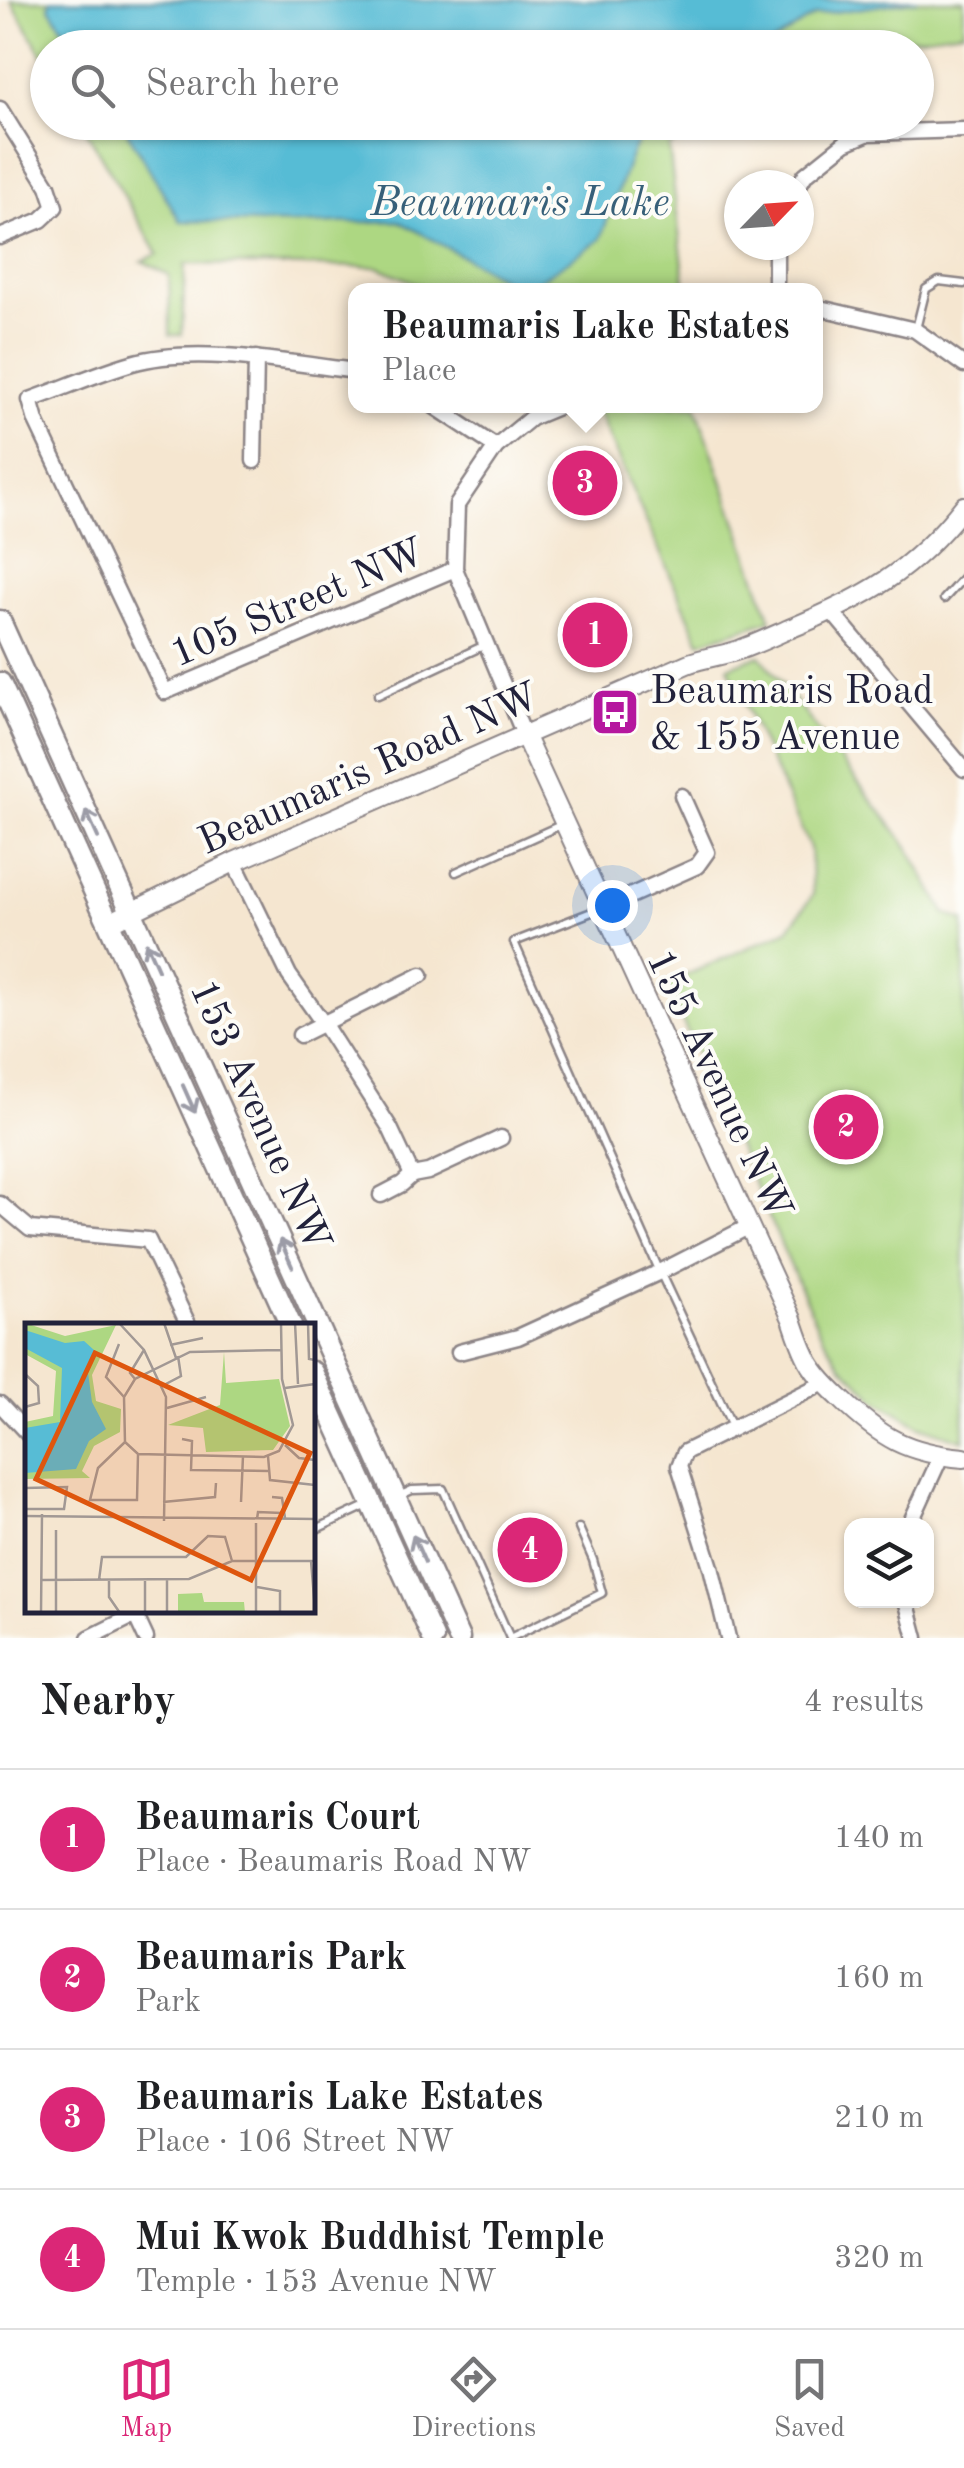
<!DOCTYPE html>
<meta charset="utf-8">
<style>
:root{--surface:#fff;--page:#f6f6f6;--text:#202124;--muted:#757577;--line:#e0e0e0;--accent:#db2777}
body{margin:0;font-family:"Old Standard TT",serif;background:var(--page);color:var(--text)}
.controls{position:absolute;right:30px;bottom:30px;display:grid;overflow:hidden;border-radius:20px;box-shadow:0 2px 8px #0004}
.controls button{width:90px;height:90px;display:grid;place-items:center;padding:0;border:0;border-bottom:2px solid var(--line);background:var(--surface);color:var(--text);font:50px sans-serif}
.compass{position:absolute;left:724px;top:170px;width:90px;height:90px;border-radius:50%;background:var(--surface);box-shadow:0 2px 8px #0004;rotate:65deg}
.you{position:absolute;left:612px;top:905px;width:35px;height:35px;margin:-25px;border:8px solid #fff;border-radius:50%;background:#1a73e8;box-shadow:0 0 0 15px #1a73e833}
.badge{display:grid;place-items:center;width:65px;height:65px;border-radius:50%;background:var(--accent);color:#fff;font-size:32px;font-weight:700}
.pin{position:absolute;translate:-50% -50%;border:5px solid #fff;box-shadow:0 2px 10px #0006}
.popup{position:absolute;left:348px;top:283px;width:475px;height:130px;box-sizing:border-box;display:grid;place-content:center;border-radius:20px;background:var(--surface);filter:drop-shadow(0 2px 8px #0005);font-size:32px;white-space:nowrap;color:var(--muted)}
.popup b{font-size:38px;color:var(--text)}
.popup::after{content:'';position:absolute;left:50%;top:100%;margin-left:-20px;border:20px solid transparent;border-top-color:var(--surface)}
.list{margin:0;padding:0;list-style:none}
h2{display:flex;justify-content:space-between;align-items:center;height:130px;margin:0;padding:0 40px;font-size:42px}
h2 small{font-size:32px;font-weight:400;color:var(--muted)}
.list li{display:grid;grid-template-columns:65px 1fr auto;gap:30px;align-items:center;box-sizing:border-box;height:140px;padding:0 40px;border-top:2px solid var(--line)}
.list b{display:block;font-size:38px;white-space:nowrap}
.list p{margin:0;font-size:32px;white-space:nowrap;color:var(--muted)}
.list em{font-size:32px;font-style:normal;color:var(--muted)}
.icon{flex:none;width:55px;height:55px;fill:none;stroke:currentColor;stroke-width:2;stroke-linecap:round;stroke-linejoin:round}
.map{position:relative;flex:none;width:964px;height:1638px;overflow:hidden}
.search{position:absolute;background:var(--surface);box-shadow:0 2px 8px #0004;left:30px;right:30px;top:30px;height:110px;display:flex;align-items:center;gap:25px;box-sizing:border-box;padding:0 35px;border-radius:55px;color:var(--muted);font-size:38px}
.sheet{height:690px;background:var(--surface)}
nav{display:flex;justify-content:space-around;align-items:center;box-sizing:border-box;height:140px;border-top:2px solid var(--line);background:var(--surface);font-size:28px;color:var(--muted)}
nav a{display:grid;justify-items:center;gap:5px}
nav .on{color:var(--accent)}
.map>svg:first-child{display:block}
.green{fill:#add782;stroke:#687c5e;stroke-width:2.5}
.water{fill:#57bcd5;stroke:#3c6f88;stroke-width:2.5}
.lines{fill:none;stroke-linecap:round;stroke-linejoin:round}
.service-casing{stroke:#8c8486;stroke-width:11}
.minor-casing{stroke:#8c8486;stroke-width:19}
.tertiary-casing{stroke:#8c8486;stroke-width:22}
.secondary-casing{stroke:#8c8486;stroke-width:25}
.service{stroke:#fff;stroke-width:6}
.minor{stroke:#fff;stroke-width:14}
.tertiary{stroke:#fff;stroke-width:18}
.secondary{stroke:#fff;stroke-width:20}
.oneway{stroke:#9c9ca7}
.labels{text-anchor:middle;stroke-width:8;stroke-linejoin:round;paint-order:stroke}
.street-label{font-size:40px;fill:#22223b;stroke:#fdfcf7}
.poi-label{font-size:40px;fill:#22223b;stroke:#fdfcf7;text-anchor:start}
.water-label{font-size:42px;font-style:italic;fill:#376079;stroke:#fdfcf7}
.inset-road{fill:none;stroke:#a19894;stroke-width:2.5}
.view{fill:#de560e;fill-opacity:0.15;stroke:#de560e;stroke-width:5}
.inset-edge{fill:none;stroke:#22223b;stroke-width:5}
</style>
<div class="map">
<svg width="964" height="1638" viewBox="0 0 964 1638">
<rect width="100%" height="100%" fill="#fdfcf7"/>
<filter id="ink" filterUnits="userSpaceOnUse"><feTurbulence type="fractalNoise" baseFrequency=".01" numOctaves="2"/><feDisplacementMap in="SourceGraphic" scale="20" xChannelSelector="R" yChannelSelector="G"/><feConvolveMatrix kernelMatrix="1 2 1 2 8 2 1 2 1" color-interpolation-filters="sRGB"/></filter>
<filter id="wash" filterUnits="userSpaceOnUse"><feTurbulence type="fractalNoise" baseFrequency=".0048" numOctaves="4" result="noise"/><feDisplacementMap in="SourceGraphic" scale="40" xChannelSelector="R" yChannelSelector="G"/><feGaussianBlur stdDeviation="2.25" result="paint"/><feColorMatrix in="noise" values="0 0 0 0 0 0 0 0 0 0 0 0 0 0 0 0 0 1.4 0 .05"/><feComposite in="paint" operator="in"/></filter>
<g filter="url(#wash)">
<rect width="100%" height="100%" fill="#f5e6d0"/>
<g class="green">
<path d="M 11,0 L 964,0 L 964,31 L 838,48 L 48,48 L 47,63 Z"/>
<path d="M 82,123 L 707,123 L 669,147 L 686,290 L 432,290 L 378,267 L 185,264 L 182,335 L 170,335 L 169,275 L 142,261 L 158,254 Z"/>
<path d="M 595,406 L 696,406 L 771,620 L 700,642 Z"/>
<path d="M 760,655 L 908,847 L 945,913 L 964,921 L 964,1441 L 920,1426 L 877,1400 L 841,1365 L 819,1330 L 666,984 L 788,930 L 813,895 L 810,848 L 728,667 Z"/>
</g>
<g class="water">
<path d="M 51,0 L 918,0 L 815,15 L 765,48 L 75,47 L 49,6 Z"/>
<path d="M 122,123 L 650,123 L 646,125 L 631,155 L 600,240 L 523,290 L 399,221 L 304,224 L 180,221 Z"/>
</g>
</g>
<g filter="url(#ink)">
<g class="lines">
<g class="service-casing">
<g id="service">
<path d="M 916,329 L 926,289 L 939,281 L 964,284"/>
<path d="M 944,599 L 964,577"/>
<path d="M 378,695 L 485,645"/>
<path d="M 456,872 L 563,824"/>
<path d="M 602,908 L 514,942 L 660,1272 L 733,1428"/>
<path d="M 399,1496 L 412,1490 L 443,1489 L 510,1638"/>
<path d="M 312,1531 L 370,1504"/>
<path d="M 510,1638 L 602,1593 L 593,1560 L 579,1528"/>
</g>
</g>
<g class="minor-casing">
<g id="minor">
<path d="M 0,109 L 48,186 L 55,207 L 41,220 L 0,237"/>
<path d="M 799,185 L 805,175 L 845,143 L 869,133 L 964,130"/>
<path d="M 776,245 L 776,290"/>
<path d="M 815,310 L 824,309 L 915,330 L 964,365"/>
<path d="M 355,371 C 290,363 195,345 132,363 C 97,373 64,388 30,400 L 36,421 L 165,692 L 455,569"/>
<path d="M 434,406 L 496,447"/>
<path d="M 254,461 L 256,358"/>
<path d="M 832,612 L 964,769"/>
<path d="M 525,737 L 455,569 L 457,505 L 496,447 L 531,418 L 560,406"/>
<path d="M 234,862 L 289,975 L 323,1023 L 390,1128 L 412,1175 L 428,1172 L 501,1138"/>
<path d="M 603,908 L 697,866 L 707,852 L 682,796"/>
<path d="M 300,1035 L 421,975"/>
<path d="M 381,1195 L 402,1184 L 412,1175"/>
<path d="M 0,1204 L 30,1229 L 148,1240 L 189,1326"/>
<path d="M 459,1352 L 518,1337 L 660,1272 L 748,1227"/>
<path d="M 0,1404 L 28,1434"/>
<path d="M 909,1526 L 941,1456"/>
<path d="M 906,1600 L 916,1638"/>
<path d="M 133,1610 L 146,1638"/>
<path d="M 89,1638 L 135,1615"/>
<path d="M 728,1638 L 711,1567 L 679,1466 L 685,1452 L 824,1383"/>
</g>
</g>
<g class="tertiary-casing">
<g id="tertiary">
<path d="M 525,737 L 792,1319 C 796,1331 800,1344 806,1356 C 813,1372 827,1386 840,1398 C 881,1438 907,1453 964,1458"/>
<path d="M 109,923 L 234,862 L 687,664 C 704,657 722,656 739,650 C 756,644 773,636 789,629 C 865,598 913,571 964,506"/>
</g>
</g>
<g class="secondary-casing">
<g id="secondary">
<path d="M 0,621 L 459,1638"/>
<path d="M 0,683 L 291,1326"/>
<path d="M 312,1372 L 433,1638"/>
</g>
</g>
<use href="#service" class="service"/>
<use href="#minor" class="minor"/>
<use href="#tertiary" class="tertiary"/>
<use href="#secondary" class="secondary"/>
</g>
<defs><path id="oneway-shaft" d="M-6 0H5M1.5-3L5.5 0L1.5 3" fill="none" stroke-width="1.6" stroke-linecap="round" stroke-linejoin="round" transform="scale(2.5)"/></defs>
<g class="oneway">
<use href="#oneway-shaft" transform="translate(92 824) rotate(-114)"/>
<use href="#oneway-shaft" transform="translate(152 956) rotate(-114)"/>
<use href="#oneway-shaft" transform="translate(189 1099) rotate(66)"/>
<use href="#oneway-shaft" transform="translate(286 1253) rotate(-114)"/>
<use href="#oneway-shaft" transform="translate(419 1549) rotate(-114)"/>
</g>
</g>
<defs>
<g id="bus-square" transform="scale(2.5)"><rect x="-9" y="-9" width="18" height="18" rx="4" fill="#b5179e" stroke="#fdfcf7"/><path d="M-5-6H5V4H4V6H2V4H-2V6H-4V4H-5ZM-3.5-4V0h7V-4ZM-3.5 1.2v1.5H-2V1.2ZM2 1.2v1.5H3.5V1.2Z" fill="#fff"/></g>
</defs>
<g fill-rule="evenodd">
<use href="#bus-square" x="615" y="712"/>
</g>
<g class="labels">
<g class="street-label">
<text transform="translate(297 601) rotate(-23)" y="14">105 Street NW</text>
<text transform="translate(368 767) rotate(-24)" y="14">Beaumaris Road NW</text>
<text transform="translate(721 1084) rotate(65)" y="14">155 Avenue NW</text>
<text transform="translate(262 1115) rotate(66)" y="14">153 Avenue NW</text>
</g>
<g class="poi-label">
<text x="650" y="703">Beaumaris Road<tspan x="650" dy="46">&amp; 155 Avenue</tspan></text>
</g>
<g class="water-label">
<text x="520" y="215">Beaumaris Lake</text>
</g>
</g>
<g transform="translate(25 1323)">
<rect width="290" height="290" fill="#f5e6d0"/>
<path d="M 0,0 L 40,13 L 91,2 L 67,52 L 71,78 L 96,86 L 95,109 L 69,123 L 57,148 L 65,155 L 0,156 L 0,99 L 28,93 L 31,48 L 0,31 ZM 199,29 L 201,60 L 254,56 L 265,103 L 248,127 L 181,129 L 178,105 L 143,102 L 195,82 ZM 177,270 L 179,279 L 219,279 L 220,290 L 153,290 L 153,271 Z" fill="#add782"/>
<path d="M 0,7 L 40,20 L 59,18 L 69,27 L 63,50 L 67,79 L 81,106 L 64,118 L 51,146 L 0,150 L 0,105 L 35,99 L 37,45 L 0,25 Z" fill="#57bcd5"/>
<path class="inset-road" d="M 94,0 L 119,27 L 141,74 L 139,198M 139,0 L 151,35M 270,0 L 273,61M 283,0 L 284,36 L 290,37M 94,21 L 81,54 L 99,74M 145,22 L 178,15M 0,51 L 13,63 L 14,80 L 0,84M 110,56 L 105,50 L 119,27M 137,63 L 156,53 L 153,33M 260,65 L 290,61M 142,85 L 181,74M 157,116 L 167,118 L 166,147 L 243,148M 100,119 L 113,131 L 239,134 L 254,128 L 268,102 L 257,56 L 256,0M 100,119 L 99,74 L 110,56 L 165,29 L 256,27M 100,119 L 73,145 L 65,177 L 112,177 L 113,131M 260,122 L 274,135 L 290,137M 243,133 L 245,157 L 290,162M 0,165 L 42,164 L 39,186 L 0,186M 247,174 L 257,175 L 260,195M 138,179 L 190,174 L 191,160M 216,179 L 218,133M 0,193 L 290,196M 232,196 L 233,189 L 257,190M 231,200 L 231,290M 0,203 L 1,290M 31,207 L 31,290M 286,238 L 290,287M 16,257 L 164,256 L 207,238 L 290,238M 74,257 L 77,234 L 161,234 L 183,213 L 200,214 L 207,238M 84,257 L 84,274 L 95,290M 232,264 L 255,268 L 255,290M 16,290 L 17,191M 120,290 L 120,257M 142,290 L 142,257"/>
<path class="view" d="M 70,30 L 285,130 L 226,257 L 11,156 Z"/>
<rect width="290" height="290" class="inset-edge"/>
</g>
</svg>
<div class="controls">
<button><svg class="icon" aria-label="layers" viewBox="0 0 24 24"><path d="M12 4l9 5-9 5-9-5zM3 14l9 5 9-5"/></svg></button>
</div>
<svg class="compass" viewBox="-18 -18 36 36"><path d="M0-13l5 13h-10z" fill="#e53935"/><path d="M0 13l5-13h-10z" fill="#757577"/></svg>
<div class="you"></div>
<div class="pin badge" style="left:595px;top:635px">1</div>
<div class="pin badge" style="left:846px;top:1127px">2</div>
<div class="pin badge" style="left:585px;top:483px">3</div>
<div class="popup"><b>Beaumaris Lake Estates</b>Place</div>
<div class="pin badge" style="left:530px;top:1550px">4</div>
<div class="search"><svg class="icon" aria-label="search" viewBox="0 0 24 24"><circle cx="10" cy="10" r="6"/><path d="M15 15l6 6"/></svg>Search here</div>
</div>
<section class="sheet">
<h2>Nearby<small>4 results</small></h2>
<ul class="list">
<li><span class="badge">1</span><div><b>Beaumaris Court</b><p>Place · Beaumaris Road NW</p></div><em>140 m</em></li>
<li><span class="badge">2</span><div><b>Beaumaris Park</b><p>Park</p></div><em>160 m</em></li>
<li><span class="badge">3</span><div><b>Beaumaris Lake Estates</b><p>Place · 106 Street NW</p></div><em>210 m</em></li>
<li><span class="badge">4</span><div><b>Mui Kwok Buddhist Temple</b><p>Temple · 153 Avenue NW</p></div><em>320 m</em></li>
</ul>
</section>
<nav>
<a class="on"><svg class="icon" aria-label="map" viewBox="0 0 24 24"><path d="M3 6l6-2 6 2 6-2v14l-6 2-6-2-6 2zM9 4v14M15 6v14"/></svg>Map</a>
<a><svg class="icon" aria-label="directions" viewBox="0 0 24 24"><path d="M12 3l9 9-9 9-9-9zM9 14v-3h6M13 9l2 2-2 2"/></svg>Directions</a>
<a><svg class="icon" aria-label="saved" viewBox="0 0 24 24"><path d="M7 4h10v16l-5-4-5 4z"/></svg>Saved</a>
</nav>
